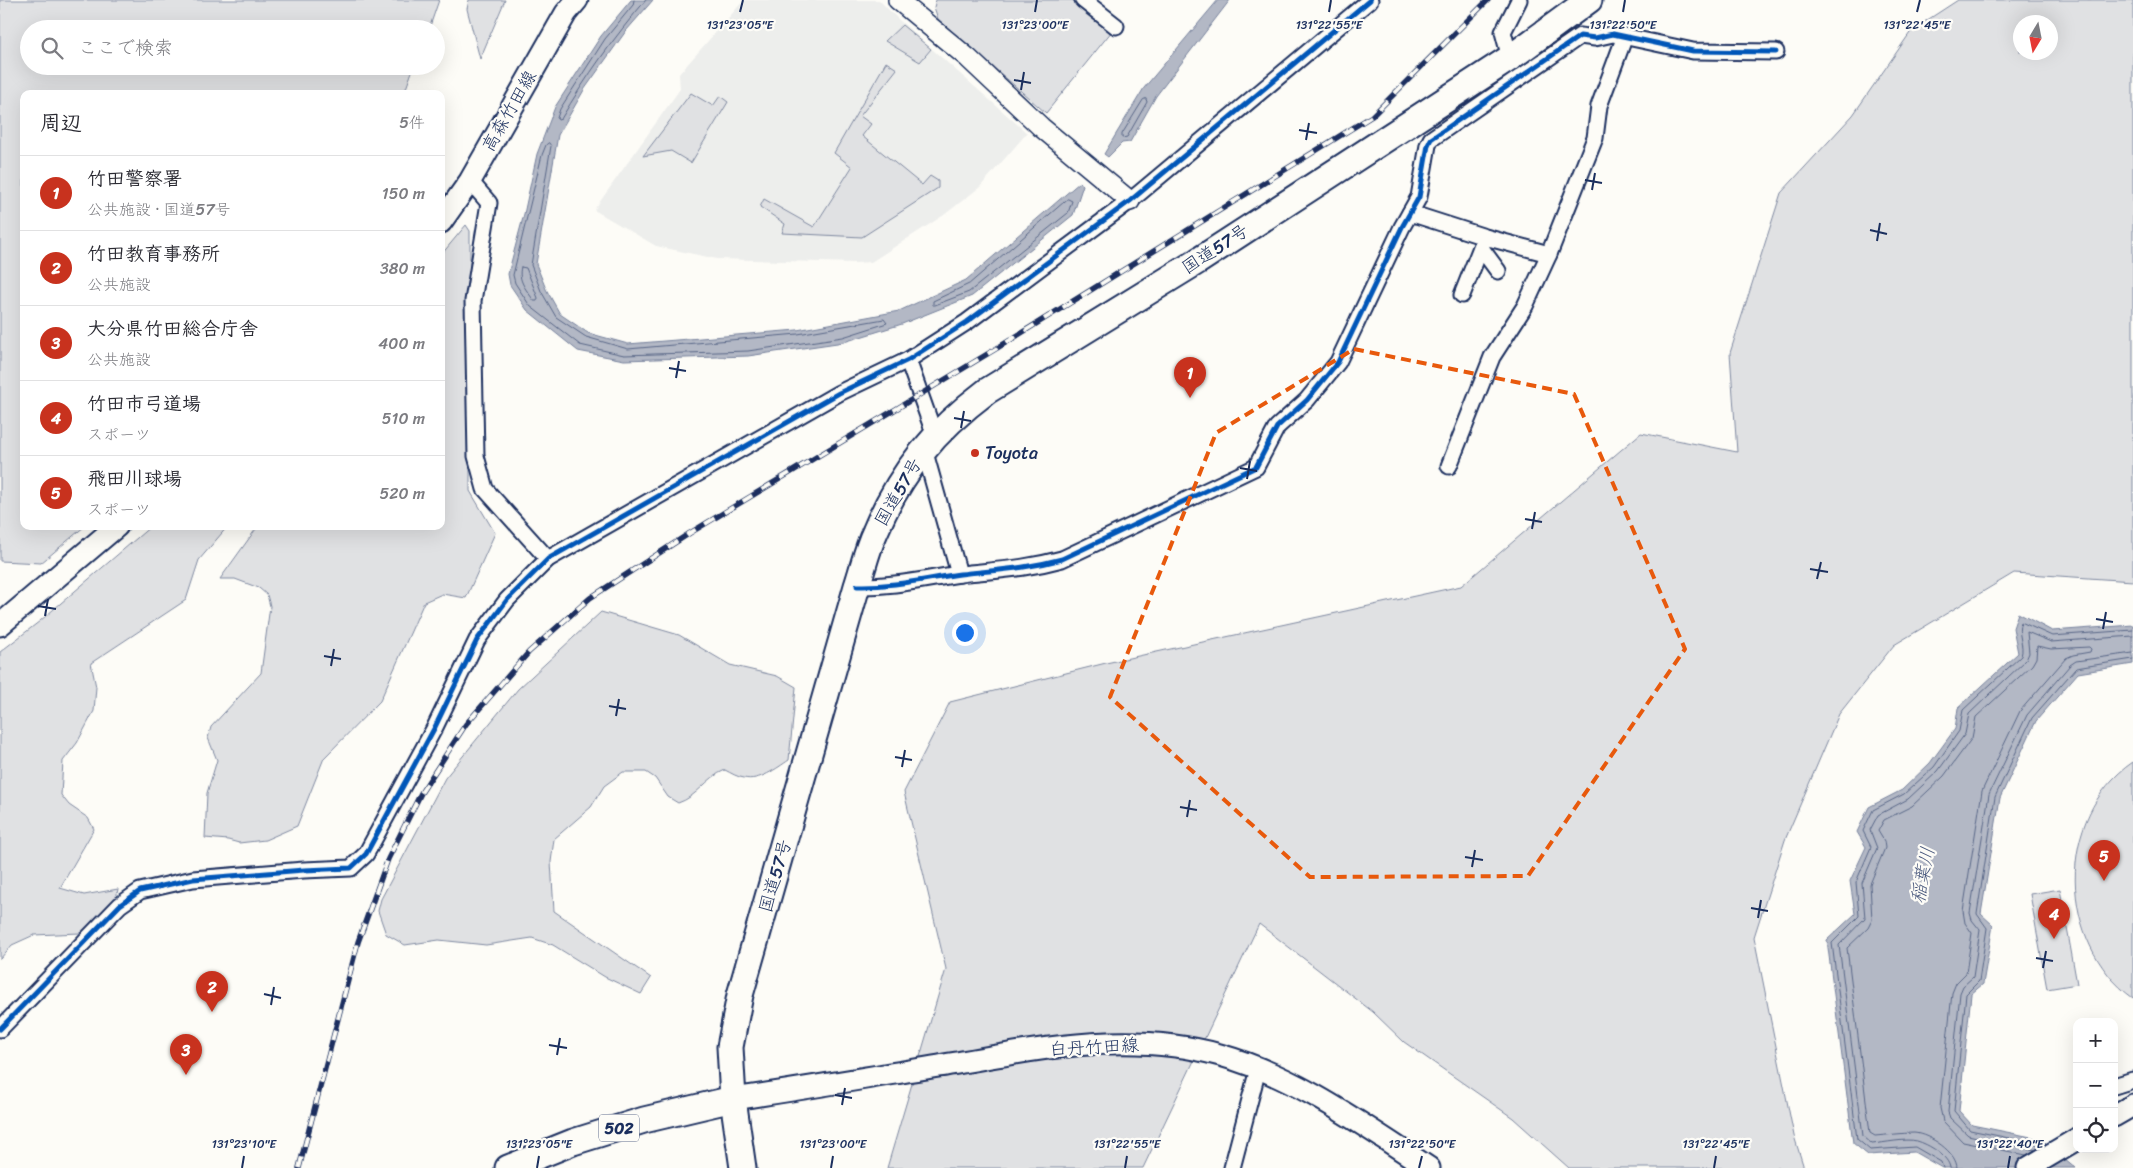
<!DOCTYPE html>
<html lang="ja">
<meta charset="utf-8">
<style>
:root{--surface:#fff;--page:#f2f2f3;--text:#2b2b33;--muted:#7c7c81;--line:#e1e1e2;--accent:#c8321e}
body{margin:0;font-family:Sriracha,"Klee One",sans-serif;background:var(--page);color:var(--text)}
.controls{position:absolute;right:15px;bottom:15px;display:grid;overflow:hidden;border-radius:10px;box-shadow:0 5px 20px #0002}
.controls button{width:45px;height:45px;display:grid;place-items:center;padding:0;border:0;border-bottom:1px solid var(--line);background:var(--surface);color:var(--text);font:25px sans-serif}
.compass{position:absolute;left:2013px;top:15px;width:45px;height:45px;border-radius:50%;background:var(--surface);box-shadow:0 5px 20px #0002;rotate:190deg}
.you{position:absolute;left:964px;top:632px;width:18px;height:18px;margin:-12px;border:4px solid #fff;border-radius:50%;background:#1a73e8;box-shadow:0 0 0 8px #1a73e833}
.badge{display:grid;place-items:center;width:32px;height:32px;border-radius:50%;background:var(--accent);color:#fff;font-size:16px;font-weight:700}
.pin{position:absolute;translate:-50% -41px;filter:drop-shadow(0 1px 2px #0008)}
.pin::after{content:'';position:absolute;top:26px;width:18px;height:15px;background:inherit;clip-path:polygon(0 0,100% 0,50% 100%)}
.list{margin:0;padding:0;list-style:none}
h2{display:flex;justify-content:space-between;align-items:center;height:65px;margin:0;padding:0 20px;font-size:21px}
h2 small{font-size:16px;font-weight:400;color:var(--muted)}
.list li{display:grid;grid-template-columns:32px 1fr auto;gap:15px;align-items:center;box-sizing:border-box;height:75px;padding:0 20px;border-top:1px solid var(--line)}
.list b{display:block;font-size:19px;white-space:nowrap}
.list p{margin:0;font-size:16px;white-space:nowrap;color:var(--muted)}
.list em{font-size:16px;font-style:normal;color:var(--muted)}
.icon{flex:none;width:28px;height:28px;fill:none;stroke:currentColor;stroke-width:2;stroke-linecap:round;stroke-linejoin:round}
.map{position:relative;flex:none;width:2133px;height:1168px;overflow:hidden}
.search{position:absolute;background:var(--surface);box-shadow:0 5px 20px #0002;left:20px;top:20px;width:425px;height:55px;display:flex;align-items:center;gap:12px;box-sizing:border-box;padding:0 18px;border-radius:28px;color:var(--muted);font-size:19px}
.panel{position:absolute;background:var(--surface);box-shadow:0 5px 20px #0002;left:20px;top:90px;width:425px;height:440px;border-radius:10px}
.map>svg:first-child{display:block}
.built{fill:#edeeec}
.green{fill:#e0e1e3;stroke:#7e88a0;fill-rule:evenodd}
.water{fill:#b3b8c5;stroke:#76819c}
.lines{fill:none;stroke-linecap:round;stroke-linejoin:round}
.shore{stroke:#586687;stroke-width:1}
.minor-casing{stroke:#1b2f5e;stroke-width:19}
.tertiary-casing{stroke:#1b2f5e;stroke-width:22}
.secondary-casing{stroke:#1b2f5e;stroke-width:25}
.trunk-casing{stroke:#1b2f5e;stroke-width:29}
.minor{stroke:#fdfcf7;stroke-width:15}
.tertiary{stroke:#fdfcf7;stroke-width:19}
.secondary{stroke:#fdfcf7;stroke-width:21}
.trunk{stroke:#fdfcf7;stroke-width:25}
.rail-casing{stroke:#1b2f5e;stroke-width:5.5}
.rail{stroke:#fdfcf7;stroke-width:4;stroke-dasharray:11;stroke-linecap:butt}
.cycleway-casing{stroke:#fdfcf7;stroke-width:8}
.cycleway{stroke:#0057b8;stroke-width:5}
.marked{fill:none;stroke:#e8590c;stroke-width:4;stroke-dasharray:10 6;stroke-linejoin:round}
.ticks{fill:none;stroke:#1b2f5e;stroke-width:2}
.poi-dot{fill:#c8321e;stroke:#fdfcf7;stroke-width:2}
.labels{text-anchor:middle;stroke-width:4.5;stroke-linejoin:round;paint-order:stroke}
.shield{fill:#fdfcf7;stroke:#5f6c8c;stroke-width:1}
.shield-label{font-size:16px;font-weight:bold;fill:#1b2f5e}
.street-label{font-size:18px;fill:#1b2f5e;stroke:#fdfcf7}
.poi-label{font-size:18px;fill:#1b2f5e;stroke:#fdfcf7;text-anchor:start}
.water-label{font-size:19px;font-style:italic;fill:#49587d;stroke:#fdfcf7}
.ticks-label{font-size:12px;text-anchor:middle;fill:#1b2f5e;stroke:#fdfcf7;stroke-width:4.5;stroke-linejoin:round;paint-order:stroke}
</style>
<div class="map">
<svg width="2133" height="1168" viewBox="0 0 2133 1168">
<rect width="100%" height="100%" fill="#fdfcf7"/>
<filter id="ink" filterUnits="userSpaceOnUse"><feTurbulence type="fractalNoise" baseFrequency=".02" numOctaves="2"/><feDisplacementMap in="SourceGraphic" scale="10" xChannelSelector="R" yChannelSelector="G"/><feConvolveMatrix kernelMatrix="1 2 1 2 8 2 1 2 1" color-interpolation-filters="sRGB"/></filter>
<g filter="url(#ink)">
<path class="built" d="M 744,0 L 879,0 L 899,20 L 1027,133 L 980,187 L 944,215 L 871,262 L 855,263 L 717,259 L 656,246 L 594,210 L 680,89 L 679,74 Z"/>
<g class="green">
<path d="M 0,0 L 439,0 L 429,29 L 29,29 L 29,66 L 414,66 L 404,94 L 24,94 L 24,526 L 85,526 L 41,563 L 0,561 Z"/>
<path d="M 469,0 L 505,0 L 480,59 L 467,9 Z"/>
<path d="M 936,0 L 1072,0 L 1112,31 L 1046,113 L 938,19 L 934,7 Z"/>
<path d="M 1958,0 L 2133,0 L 2133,581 L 2014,573 L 1894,645 L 1839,714 L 1785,840 L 1754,937 L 1794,1136 L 1804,1168 L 1569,1168 L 1513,1118 L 1404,1042 L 1373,1012 L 1259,924 L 1143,1168 L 887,1168 L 946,969 L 904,792 L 950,702 L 1106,663 L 1461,586 L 1641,433 L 1737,452 L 1730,353 L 1781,193 L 1853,115 L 1912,30 ZM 2020,22 L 2050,22 L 2050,52 L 2020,52 Z"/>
<path d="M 902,25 L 931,49 L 920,62 L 885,41 Z"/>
<path d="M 886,62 L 897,69 L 860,116 L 871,124 L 862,136 L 922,185 L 930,176 L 938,181 L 938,188 L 862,237 L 782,233 L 785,224 L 760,207 L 764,199 L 814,227 L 852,167 L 834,153 Z"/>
<path d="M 691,93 L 713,106 L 720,96 L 728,102 L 691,163 L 671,151 L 643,156 Z"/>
<path d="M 466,225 L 470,231 L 470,491 L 495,533 L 466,598 L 442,594 L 424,602 L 380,701 L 324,758 L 297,826 L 265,840 L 239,843 L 228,840 L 205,838 L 207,793 L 217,760 L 208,738 L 211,727 L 261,673 L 270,606 L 267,595 L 259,588 L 235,579 L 220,579 L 258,526 L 441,526 L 441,255 Z"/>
<path d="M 151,526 L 228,526 L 199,560 L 186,600 L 91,663 L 96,687 L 94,711 L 77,743 L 63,761 L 61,795 L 69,805 L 88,818 L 94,829 L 60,888 L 84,895 L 118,889 L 116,899 L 90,927 L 80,933 L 34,935 L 12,945 L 0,959 L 0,652 L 40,621 Z"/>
<path d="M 601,612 L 679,635 L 730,665 L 777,676 L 796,687 L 789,760 C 777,768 759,782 744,778 C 737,777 731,773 725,770 C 706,778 697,797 678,803 L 668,797 L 655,778 L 646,772 L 623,772 L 604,786 L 591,807 L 554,839 L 551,862 L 554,911 L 651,978 L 641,994 L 605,977 L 553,945 L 532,938 L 486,945 L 439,940 L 405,945 L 386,934 L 378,911 L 381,899 L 445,778 L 518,689 Z"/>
<path d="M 2133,762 L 2133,998 C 2058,944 2054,816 2133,762 Z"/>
<path d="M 2060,889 L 2077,984 L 2047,989 L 2030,894 Z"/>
</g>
<g class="water">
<path d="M 631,0 L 653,0 L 626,31 L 584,90 L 558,135 L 536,264 L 546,289 L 560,314 L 588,333 L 628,344 L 797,330 L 899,311 L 966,280 L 1080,182 L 1083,185 L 1073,215 L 972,296 L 902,324 L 844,342 L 748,356 L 624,360 L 578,351 L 527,310 L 510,285 L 508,274 L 524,214 L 537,154 L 555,107 L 601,36 Z"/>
<path d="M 1218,0 L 1230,0 L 1156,96 L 1130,142 L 1122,143 L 1108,157 L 1104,154 L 1144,88 Z"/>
<path d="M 2018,613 L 2052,631 L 2133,625 L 2133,664 L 2078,673 L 2036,721 L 2000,798 L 1981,914 L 1993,925 L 1983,984 L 1971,994 L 1959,1111 L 1972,1125 L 2041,1139 L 2076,1168 L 1942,1168 L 1914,1152 L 1868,1155 L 1853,1143 L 1827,940 L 1855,914 L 1850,881 L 1866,847 L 1857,832 L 1869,807 L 1902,790 L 1930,763 L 1955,729 L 1958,708 L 2018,653 L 2013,628 Z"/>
</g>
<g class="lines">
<g class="shore">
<path d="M 634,0 L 633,5 L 605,39 L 560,109 L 557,118 L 558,120 L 561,119 C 586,77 614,37 646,0"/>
<path d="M 1146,99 L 1147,102 L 1127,137 L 1122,138 L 1122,134 L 1143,100 Z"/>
<path d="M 549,143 L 551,146 L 531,265 L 541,291 L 556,317 L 586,337 L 628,349 L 798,334 L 884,319 L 887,323 L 843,337 L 748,351 L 624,355 L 580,345 L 530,306 L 515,283 L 513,275 L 542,155 L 546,145 Z"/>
<path d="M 1068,199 L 1072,201 L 1068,213 L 969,292 L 935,305 L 933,305 L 933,301 L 969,284 Z"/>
<path d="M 521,267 L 526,268 L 538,298 L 537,301 L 534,301 C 527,290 517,281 521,267 Z"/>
<path d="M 2041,1146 L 2038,1144 L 1970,1130 L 1954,1111 L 1966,994 L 1979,981 L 1987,928 L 1977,914 L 1995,797 L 2032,718 L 2076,668 L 2133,659"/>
<path d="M 2035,1150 L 1968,1135 L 1950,1118 L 1948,1112 L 1960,993 L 1963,986 L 1973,977 L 1980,930 L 1972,920 L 1970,913 L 1989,794 L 2027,715 L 2070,665 L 2076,661 L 2133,653"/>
<path d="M 1943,1168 L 1941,1162 L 1915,1147 L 1870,1150 L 1857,1139 L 1832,943 L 1859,916 L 1856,882 L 1871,847 L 1863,831 L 1873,810 L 1904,794 L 1934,767 L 1959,731 L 1963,710 L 2021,656 C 2025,645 2016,633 2021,622 L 2052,636 L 2133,630"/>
<path d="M 1950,1168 C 1949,1156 1928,1144 1917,1141 C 1906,1138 1884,1143 1872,1144 L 1863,1136 L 1839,945 L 1865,918 L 1862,883 L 1877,848 L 1870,830 L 1878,815 L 1908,799 L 1938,771 L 1965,734 L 1969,714 L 2026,660 L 2029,653 L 2027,632 L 2051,642 L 2133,636"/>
<path d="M 1957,1168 C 1957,1152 1929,1134 1914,1133 C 1901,1133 1888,1135 1875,1136 L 1870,1133 L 1847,948 L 1868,928 L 1872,920 L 1870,884 L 1885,848 L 1884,841 L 1878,831 L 1884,820 L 1912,806 L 1944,776 L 1972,738 L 1976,717 L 2032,665 L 2036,658 L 2037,646 L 2051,649 L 2089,647 L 2091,649 L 2090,652 L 2073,655 L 2066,658 L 2020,711 L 1982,791 L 1963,911 L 1965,923 L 1972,933 L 1966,973 L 1956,983 L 1952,993 L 1940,1108 L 1943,1121 L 1963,1142 L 2026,1155"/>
</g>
<g class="minor-casing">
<g id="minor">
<path d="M 1083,0 L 1116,26"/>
<path d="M 1510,58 L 1503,32 L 1519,0"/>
<path d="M 470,181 L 489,203 L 473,301 L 476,456 L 485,489 L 548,559"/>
<path d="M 1410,213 L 1485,237 L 1549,254"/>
<path d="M 1481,248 L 1498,271"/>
<path d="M 1462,295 L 1485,237"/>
<path d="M 908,360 L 935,436"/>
<path d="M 924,449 L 959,574"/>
<path d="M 1449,466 L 1492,357 L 1525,306 L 1549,254 L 1595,138 L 1599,106 L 1625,36"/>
<path d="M 857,586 C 892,587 925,579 960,574 C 996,570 1026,569 1062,559 L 1256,467 L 1277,427 L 1307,400 L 1338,362 L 1402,227 L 1419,197 L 1428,145 L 1431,139 L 1580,36 L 1595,38 L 1613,34 L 1693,51 L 1776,52"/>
<path d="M 0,1029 L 120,905 L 140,891 L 193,879 L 304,870 L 351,868 L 366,854 L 435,727 L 477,640 L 507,600 L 548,559 L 839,393 L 908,360 L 967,322 L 1130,201 L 1370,0"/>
<path d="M 2114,1086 L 2133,1080"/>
<path d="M 1232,1168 L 1258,1069"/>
</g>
</g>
<g class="tertiary-casing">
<path id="tertiary" d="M 898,0 L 968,58 L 1041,127 L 1130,201"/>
</g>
<g class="secondary-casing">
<g id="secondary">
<path d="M 441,222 L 470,181 L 566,13 L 577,0"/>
<path d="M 0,625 L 117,526"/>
<path d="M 733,1099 C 802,1089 870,1077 939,1066 C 1032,1050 1127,1029 1220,1055 C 1296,1076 1363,1125 1429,1168"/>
<path d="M 2114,1116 L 2133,1105"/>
<path d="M 2028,1168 L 2077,1139"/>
</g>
</g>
<g class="trunk-casing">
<g id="trunk">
<path d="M 508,1168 L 573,1142 L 644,1120 L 733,1099"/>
<path d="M 743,1168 L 733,1099 L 730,1047 L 740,995 L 857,586 C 863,568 867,549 875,532 C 900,472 935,430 987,391 L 1198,261 L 1510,58 L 1589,0"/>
</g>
</g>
<use href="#minor" class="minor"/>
<use href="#tertiary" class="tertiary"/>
<use href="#secondary" class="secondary"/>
<use href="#trunk" class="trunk"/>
<g class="rail-casing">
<path id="rail" d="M 299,1168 L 358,942 L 388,859 L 421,793 L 466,724 L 529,652 L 590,598 L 690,533 L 994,350 L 1372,116 L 1488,0"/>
</g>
<use href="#rail" class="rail"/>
<g class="cycleway-casing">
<g id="cycleway">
<path d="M 857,586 C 892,587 925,579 960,574 C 996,570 1026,569 1062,559 L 1256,467 L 1277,427 L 1307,400 L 1338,362 L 1402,227 L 1419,197 L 1428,145 L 1431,139 L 1580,36 L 1595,38 L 1613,34 L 1693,51 L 1776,52"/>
<path d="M 0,1029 L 120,905 L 140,891 L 193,879 L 304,870 L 351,868 L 366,854 L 435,727 L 477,640 L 507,600 L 548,559 L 839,393 L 908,360 L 967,322 L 1130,201 L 1370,0"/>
</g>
</g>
<use href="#cycleway" class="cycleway"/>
</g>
</g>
<path class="marked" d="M 1354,349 L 1574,394 L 1685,649 L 1528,876 L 1310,877 L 1110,697 L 1216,433 Z"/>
<path class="ticks" d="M 740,12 L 743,0M 1035,12 L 1037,0M 1329,12 L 1331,0M 1623,12 L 1625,0M 1917,12 L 1920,0M 1014,80 L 1031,83M 1021,90 L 1024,72M 1299,130 L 1317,133M 1306,140 L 1309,123M 1585,180 L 1602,183M 1592,190 L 1595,173M 1870,230 L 1887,234M 1877,241 L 1880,223M 669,368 L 686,371M 676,378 L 679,361M 954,418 L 971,421M 961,428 L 964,411M 1240,468 L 1257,471M 1247,479 L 1250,461M 1525,519 L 1542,522M 1532,529 L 1535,512M 1810,569 L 1828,572M 1817,579 L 1821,562M 38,606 L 56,609M 45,616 L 48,599M 2096,619 L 2113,622M 2103,629 L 2106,612M 324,656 L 341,659M 331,666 L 334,649M 609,706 L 626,709M 616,716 L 619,699M 895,757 L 912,760M 902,767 L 905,750M 1180,807 L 1197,810M 1187,817 L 1190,800M 1465,857 L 1483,860M 1472,867 L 1475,850M 1751,908 L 1768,911M 1758,918 L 1761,900M 2036,958 L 2053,961M 2043,968 L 2046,951M 264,994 L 281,998M 271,1005 L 274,987M 549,1045 L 567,1048M 557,1055 L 560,1038M 835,1095 L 852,1098M 842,1105 L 845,1088M 242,1168 L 244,1156M 537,1168 L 539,1156M 831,1168 L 833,1156M 1125,1168 L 1127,1156M 1419,1168 L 1422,1156M 1714,1168 L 1716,1156M 2008,1168 L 2010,1156"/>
<circle class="poi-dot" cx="975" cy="453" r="5"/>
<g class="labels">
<rect class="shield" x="599" y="1114.5" width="40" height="27" rx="4"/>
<g class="shield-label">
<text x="619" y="1134">502</text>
</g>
<g class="street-label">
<text transform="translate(509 111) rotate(-60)" y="6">高森竹田線</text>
<text transform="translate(1215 249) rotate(-33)" y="6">国道57号</text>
<text transform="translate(898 492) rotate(-60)" y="6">国道57号</text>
<text transform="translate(775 876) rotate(-74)" y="6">国道57号</text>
<text transform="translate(1094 1047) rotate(-3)" y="6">白丹竹田線</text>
</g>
<g class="poi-label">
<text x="985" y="459">Toyota</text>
</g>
<g class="water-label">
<text transform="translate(1922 875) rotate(-79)" y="7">稲葉川</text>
</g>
</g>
<g class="ticks-label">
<text x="740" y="29">131°23'05"E</text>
<text x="1035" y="29">131°23'00"E</text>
<text x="1329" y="29">131°22'55"E</text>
<text x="1623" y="29">131°22'50"E</text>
<text x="1917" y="29">131°22'45"E</text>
<text x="244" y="1148">131°23'10"E</text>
<text x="539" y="1148">131°23'05"E</text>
<text x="833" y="1148">131°23'00"E</text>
<text x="1127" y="1148">131°22'55"E</text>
<text x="1422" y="1148">131°22'50"E</text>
<text x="1716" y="1148">131°22'45"E</text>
<text x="2010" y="1148">131°22'40"E</text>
</g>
</svg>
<div class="controls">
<button>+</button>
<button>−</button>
<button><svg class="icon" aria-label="locate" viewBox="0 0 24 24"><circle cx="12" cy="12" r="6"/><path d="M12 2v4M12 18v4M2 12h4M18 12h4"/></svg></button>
</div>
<svg class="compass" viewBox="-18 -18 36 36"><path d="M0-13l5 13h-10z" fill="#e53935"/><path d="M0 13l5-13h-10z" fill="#7c7c81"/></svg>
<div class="you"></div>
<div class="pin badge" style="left:1190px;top:398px">1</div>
<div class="pin badge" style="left:212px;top:1012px">2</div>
<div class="pin badge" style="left:186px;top:1075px">3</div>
<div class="pin badge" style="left:2054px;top:939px">4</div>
<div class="pin badge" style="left:2104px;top:881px">5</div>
<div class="search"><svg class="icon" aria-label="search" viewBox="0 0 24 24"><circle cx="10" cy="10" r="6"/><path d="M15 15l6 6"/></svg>ここで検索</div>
<section class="panel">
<h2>周辺<small>5件</small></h2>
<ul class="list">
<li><span class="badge">1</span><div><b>竹田警察署</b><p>公共施設 · 国道57号</p></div><em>150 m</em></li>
<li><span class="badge">2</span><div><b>竹田教育事務所</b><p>公共施設</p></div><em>380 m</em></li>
<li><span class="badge">3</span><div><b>大分県竹田総合庁舎</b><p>公共施設</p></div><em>400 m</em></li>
<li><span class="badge">4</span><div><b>竹田市弓道場</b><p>スポーツ</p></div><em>510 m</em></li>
<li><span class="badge">5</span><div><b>飛田川球場</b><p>スポーツ</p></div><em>520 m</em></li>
</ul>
</section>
</div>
